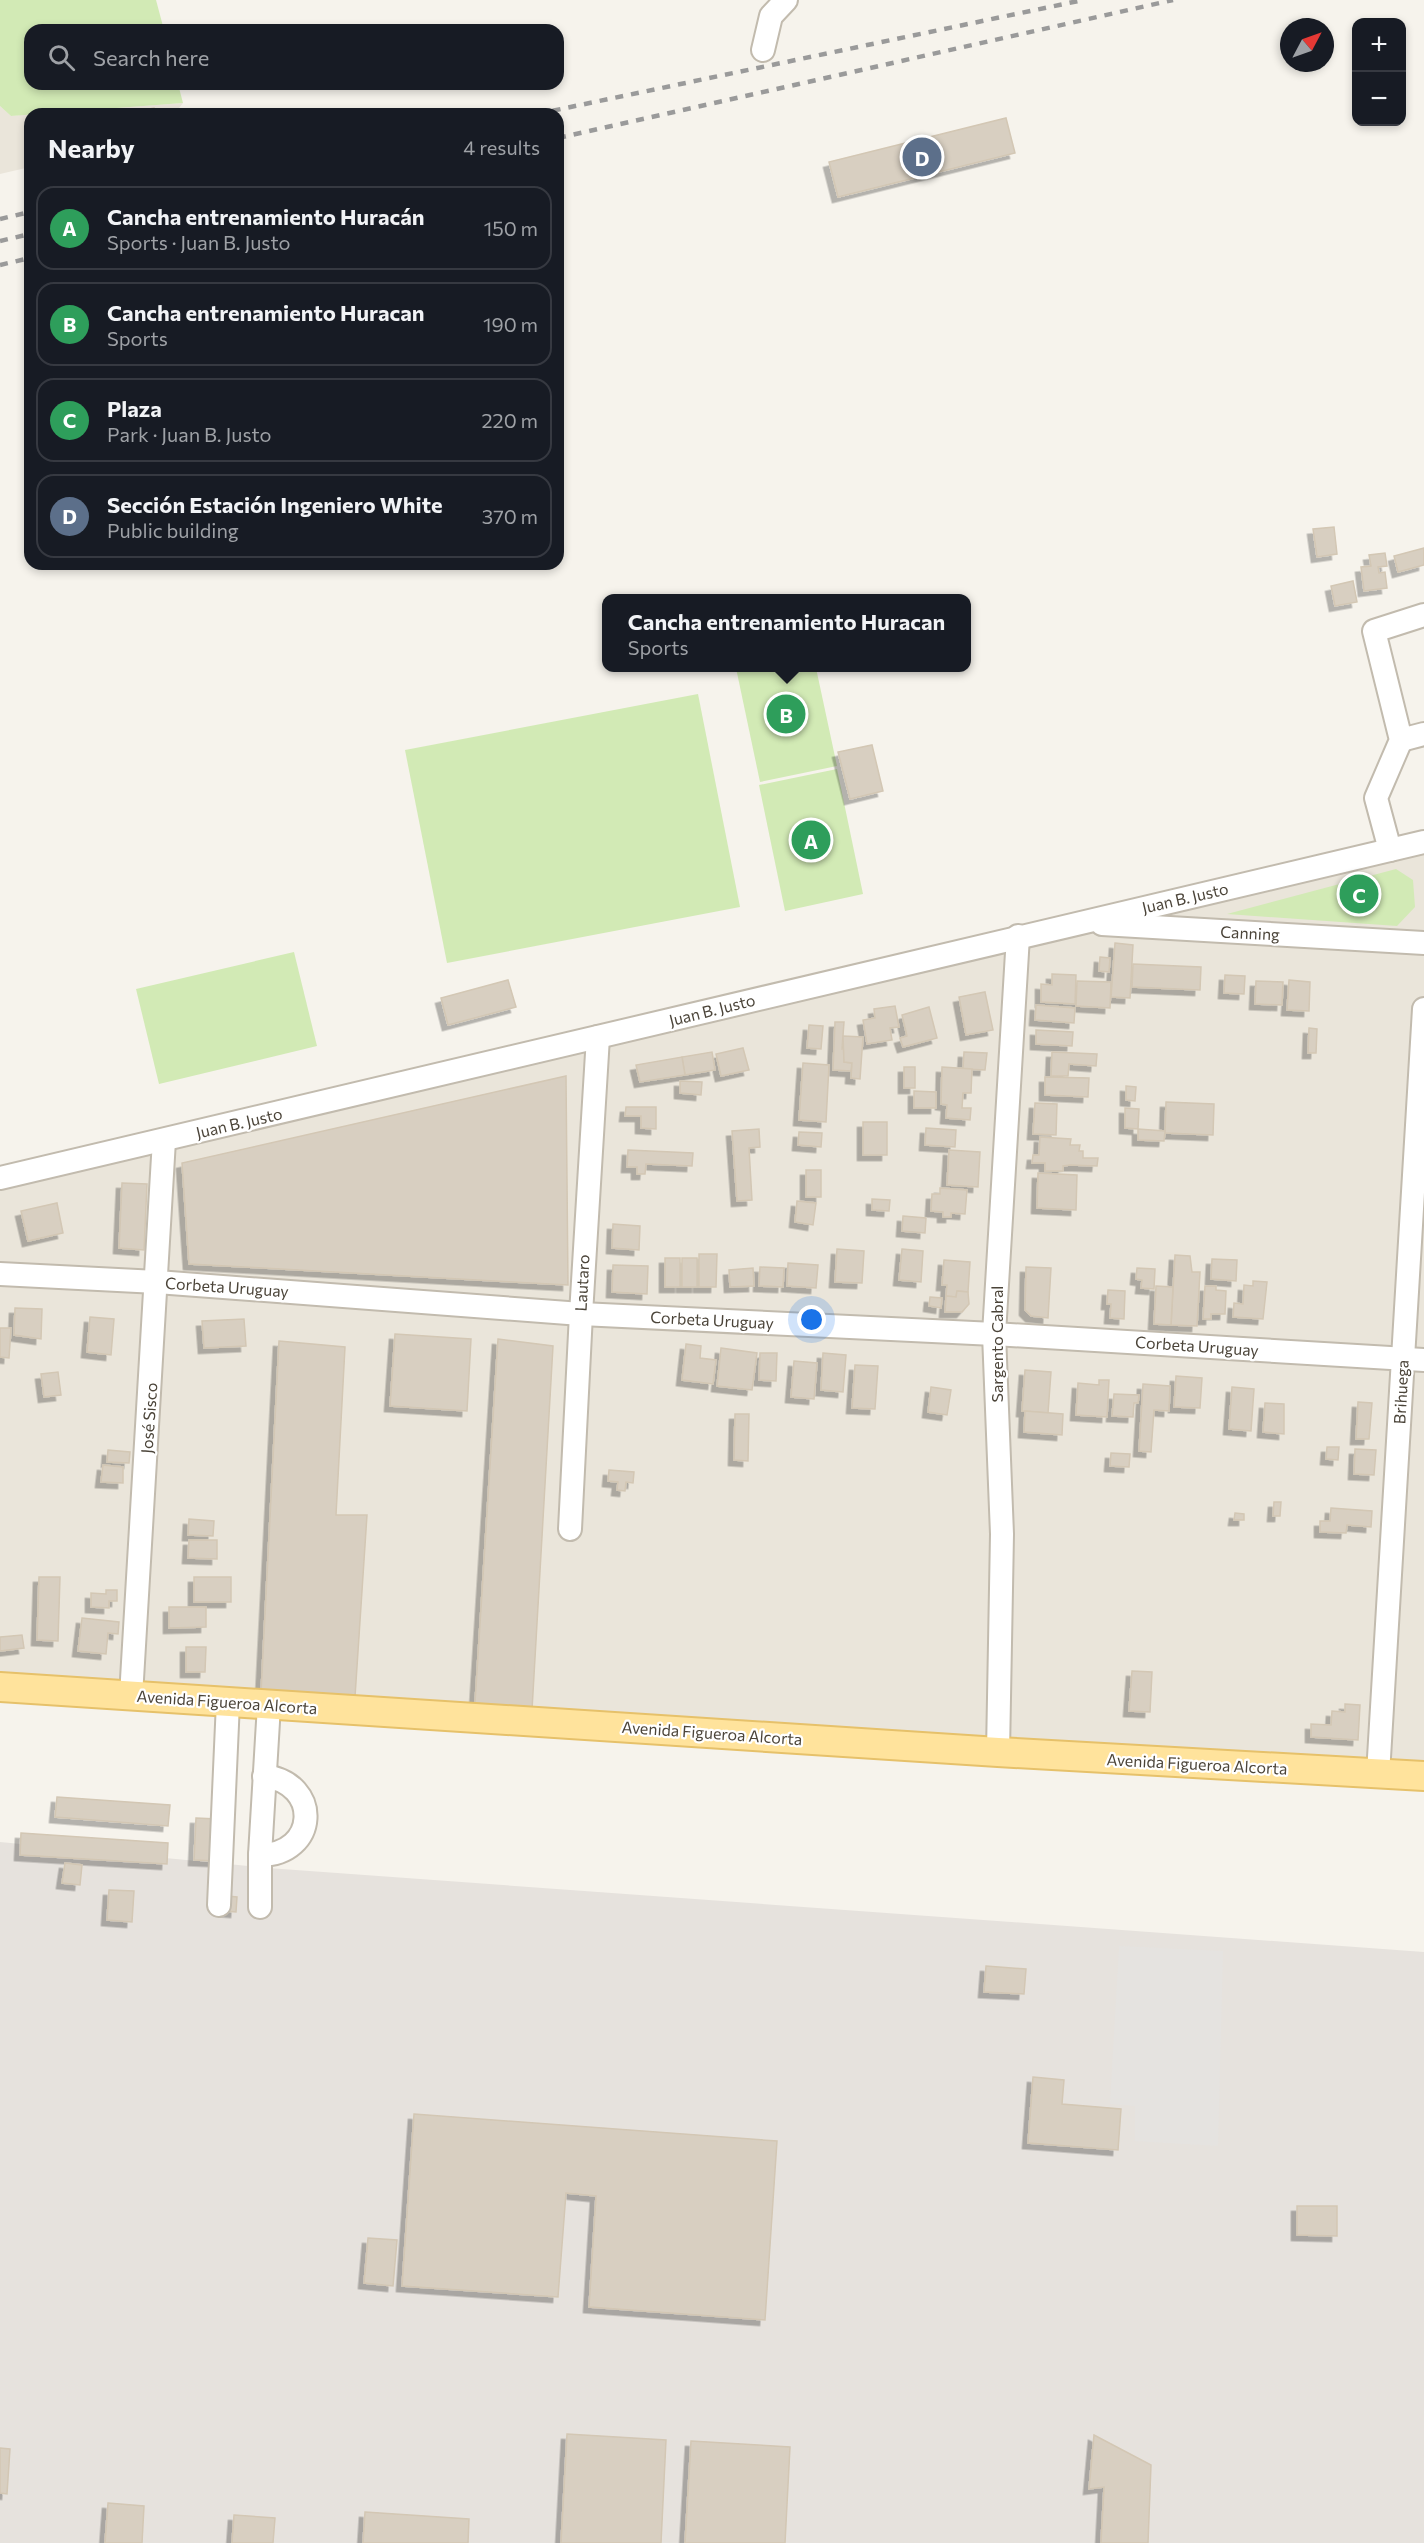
<!DOCTYPE html>
<meta charset="utf-8">
<style>
:root{--surface:#171b24;--page:#242831;--text:#f1f3f6;--muted:#9ea1a6;--line:#363941;--accent:#fc3f1d}
body{margin:0;font-family:Commissioner,sans-serif;background:var(--page);color:var(--text)}
.controls{position:absolute;right:18px;top:18px;display:grid;overflow:hidden;border-radius:12px;box-shadow:0 3px 9px #0003}
.controls button{width:54px;height:54px;display:grid;place-items:center;padding:0;border:0;border-bottom:2px solid var(--line);background:var(--surface);color:var(--text);font:30px sans-serif}
.compass{position:absolute;left:1280px;top:18px;width:54px;height:54px;border-radius:50%;background:var(--surface);box-shadow:0 3px 9px #0003;rotate:49deg}
.you{position:absolute;left:812px;top:1320px;width:21px;height:21px;margin:-15px;border:4px solid #fff;border-radius:50%;background:#1a73e8;box-shadow:0 0 0 9px #1a73e833}
.badge{display:grid;place-items:center;width:39px;height:39px;border-radius:50%;background:var(--accent);color:#fff;font-size:20px;font-weight:700}
.pin{position:absolute;translate:-50% -50%;border:3px solid #fff;box-shadow:0 2px 6px #0006}
.popup{position:absolute;left:602px;top:594px;width:369px;height:78px;box-sizing:border-box;display:grid;place-content:center;border-radius:12px;background:var(--surface);filter:drop-shadow(0 2px 4px #0005);font-size:20px;white-space:nowrap;color:var(--muted)}
.popup b{font-size:22px;color:var(--text)}
.popup::after{content:'';position:absolute;left:50%;top:100%;margin-left:-12px;border:12px solid transparent;border-top-color:var(--surface)}
.list{margin:0;padding:0;list-style:none}
h2{display:flex;justify-content:space-between;align-items:center;height:78px;margin:0;padding:0 24px;font-size:26px}
h2 small{font-size:20px;font-weight:400;color:var(--muted)}
.list li{display:grid;grid-template-columns:39px 1fr auto;gap:18px;align-items:center;box-sizing:border-box;height:84px;margin:0 12px 12px;padding:0 12px;border:2px solid var(--line);border-radius:18px}
.list b{display:block;font-size:22px;white-space:nowrap}
.list p{margin:0;font-size:20px;white-space:nowrap;color:var(--muted)}
.list em{font-size:20px;font-style:normal;color:var(--muted)}
.icon{flex:none;width:33px;height:33px;fill:none;stroke:currentColor;stroke-width:2;stroke-linecap:round;stroke-linejoin:round}
.map{position:relative;flex:none;width:1424px;height:2543px;overflow:hidden}
.search{position:absolute;background:var(--surface);box-shadow:0 3px 9px #0003;left:24px;top:24px;width:540px;height:66px;display:flex;align-items:center;gap:15px;box-sizing:border-box;padding:0 21px;border-radius:18px;color:var(--muted);font-size:22px}
.panel{position:absolute;background:var(--surface);box-shadow:0 3px 9px #0003;left:24px;top:108px;width:540px;height:462px;border-radius:18px}
.map>svg:first-child{display:block}
.residential{fill:#eae5da}
.industrial{fill:#e6e2dd}
.green{fill:#d2eab5}
.parking{fill:#e5e3e0}
.building{fill:#d8cfc1;stroke:#d3c7b4;stroke-width:1.5;filter:url(#shadow)}
.lines{fill:none;stroke-linecap:round;stroke-linejoin:round}
.minor-casing{stroke:#c2bbae;stroke-width:26}
.major-casing{stroke:#e6c16a;stroke-width:32}
.minor{stroke:#fff;stroke-width:22}
.major{stroke:#ffe39c;stroke-width:28}
.rail{stroke:#9a9a9a;stroke-width:4.5;stroke-dasharray:8 8;stroke-linecap:butt}
.labels{text-anchor:middle;stroke-width:4.5;stroke-linejoin:round;paint-order:stroke}
.street-label{font-size:16px;fill:#4b4439;stroke:#fff}
</style>
<div class="map">
<svg width="1424" height="2543" viewBox="0 0 1424 2543">
<defs>
<filter id="shadow"><feDropShadow dx="-5.5" dy="5.5" stdDeviation="0" flood-color="#0004"/></filter>
</defs>
<rect width="100%" height="100%" fill="#f6f3ec"/>
<g class="residential">
<path d="M 183,103 L 174,114 L 34,114 Z"/>
<path d="M 0,106 L 11,116 L 30,114 L 30,167 L 0,174 Z"/>
<path d="M 1424,842 L 1424,1776 L 0,1687 L 0,1178 Z"/>
</g>
<path class="industrial" d="M 0,1842 L 268,1868 L 1424,1952 L 1424,2543 L 0,2543 Z"/>
<g class="green">
<path d="M 0,0 L 156,0 L 164,30 L 30,30 L 30,84 L 178,84 L 183,103 L 11,116 L 0,106 Z"/>
<path d="M 736,668 L 816,668 L 837,766 L 760,782 Z"/>
<path d="M 698,694 L 740,907 L 447,963 L 405,750 Z"/>
<path d="M 837,769 L 863,894 L 785,911 L 759,785 Z"/>
<path d="M 1396,869 L 1413,880 L 1415,907 L 1397,926 L 1227,914 Z"/>
<path d="M 294,952 L 317,1046 L 159,1084 L 136,989 Z"/>
</g>
<path class="parking" d="M 1119,1946 L 1223,1951 L 1218,2146 L 1135,2141 L 1135,2106 L 1110,2104 Z"/>
<g class="building">
<path d="M 154,108 L 155,114 L 118,114 Z"/>
<path d="M 1006,118 L 1015,153 L 838,197 L 829,162 Z"/>
<path d="M 1334,527 L 1337,554 L 1317,557 L 1313,529 Z"/>
<path d="M 1424,548 L 1424,565 L 1398,572 L 1394,556 Z"/>
<path d="M 1385,553 L 1387,566 L 1378,567 L 1379,573 L 1385,572 L 1387,588 L 1364,591 L 1361,567 L 1371,566 L 1369,555 Z"/>
<path d="M 1353,581 L 1357,602 L 1335,606 L 1331,586 Z"/>
<path d="M 872,745 L 883,791 L 850,799 L 838,752 Z"/>
<path d="M 1115,943 L 1133,945 L 1130,998 L 1111,997 Z"/>
<path d="M 1100,957 L 1110,958 L 1109,972 L 1099,971 Z"/>
<path d="M 1133,964 L 1201,967 L 1200,990 L 1132,987 Z"/>
<path d="M 1052,974 L 1076,975 L 1075,1004 L 1041,1002 L 1041,984 L 1052,985 Z"/>
<path d="M 1225,975 L 1245,976 L 1244,994 L 1224,993 Z"/>
<path d="M 508,980 L 516,1007 L 448,1025 L 441,998 Z"/>
<path d="M 1289,980 L 1310,982 L 1309,1011 L 1287,1010 Z"/>
<path d="M 1077,981 L 1111,982 L 1110,1008 L 1076,1006 Z"/>
<path d="M 1256,981 L 1283,982 L 1282,1005 L 1255,1004 Z"/>
<path d="M 985,992 L 993,1030 L 966,1035 L 959,997 Z"/>
<path d="M 1036,1005 L 1075,1008 L 1074,1023 L 1035,1020 Z"/>
<path d="M 895,1006 L 899,1027 L 890,1028 L 892,1040 L 867,1044 L 863,1020 L 875,1018 L 874,1009 Z"/>
<path d="M 929,1007 L 937,1038 L 903,1047 L 900,1038 L 907,1036 L 902,1015 Z"/>
<path d="M 835,1022 L 844,1022 L 842,1049 L 845,1049 L 844,1062 L 852,1063 L 851,1071 L 833,1070 Z"/>
<path d="M 809,1025 L 823,1026 L 821,1049 L 807,1048 Z"/>
<path d="M 1309,1028 L 1317,1029 L 1316,1053 L 1308,1053 Z"/>
<path d="M 1036,1030 L 1073,1032 L 1072,1046 L 1036,1044 Z"/>
<path d="M 843,1036 L 863,1037 L 860,1079 L 851,1078 L 852,1063 L 844,1062 Z"/>
<path d="M 743,1048 L 749,1070 L 721,1076 L 716,1054 Z"/>
<path d="M 712,1052 L 715,1070 L 685,1075 L 682,1057 Z"/>
<path d="M 964,1052 L 987,1053 L 985,1070 L 963,1069 Z"/>
<path d="M 1052,1052 L 1097,1054 L 1096,1066 L 1069,1064 L 1068,1076 L 1051,1076 Z"/>
<path d="M 682,1057 L 685,1075 L 640,1082 L 636,1065 Z"/>
<path d="M 803,1063 L 829,1065 L 826,1122 L 799,1120 Z"/>
<rect x="904" y="1067" width="11" height="21"/>
<path d="M 942,1067 L 972,1069 L 971,1093 L 963,1093 L 962,1108 L 971,1108 L 970,1120 L 946,1118 L 947,1105 L 941,1104 Z"/>
<path d="M 566,1076 L 568,1285 L 189,1264 L 182,1163 Z"/>
<path d="M 1045,1077 L 1089,1078 L 1088,1097 L 1045,1095 Z"/>
<path d="M 680,1081 L 702,1082 L 701,1095 L 680,1093 Z"/>
<path d="M 1126,1086 L 1136,1087 L 1135,1101 L 1126,1100 Z"/>
<path d="M 914,1091 L 936,1092 L 936,1108 L 914,1108 Z"/>
<path d="M 1166,1102 L 1214,1104 L 1213,1135 L 1165,1133 Z"/>
<path d="M 1035,1103 L 1057,1104 L 1056,1135 L 1033,1134 Z"/>
<path d="M 626,1107 L 656,1107 L 656,1129 L 641,1128 L 641,1116 L 625,1116 Z"/>
<path d="M 1125,1108 L 1139,1109 L 1138,1129 L 1125,1128 Z"/>
<rect x="863" y="1122" width="24" height="33"/>
<path d="M 926,1128 L 956,1130 L 955,1147 L 925,1145 Z"/>
<path d="M 759,1129 L 760,1147 L 749,1148 L 752,1200 L 737,1201 L 732,1131 Z"/>
<path d="M 1138,1129 L 1165,1131 L 1164,1141 L 1138,1140 Z"/>
<path d="M 799,1132 L 822,1133 L 821,1147 L 798,1145 Z"/>
<path d="M 1040,1137 L 1071,1139 L 1070,1145 L 1080,1145 L 1079,1151 L 1083,1151 L 1083,1158 L 1098,1158 L 1097,1166 L 1070,1165 L 1063,1166 L 1063,1171 L 1045,1171 L 1045,1163 L 1032,1163 L 1033,1155 L 1039,1155 Z"/>
<path d="M 628,1150 L 693,1153 L 692,1166 L 646,1164 L 645,1174 L 637,1174 L 637,1167 L 627,1167 Z"/>
<path d="M 949,1150 L 980,1152 L 978,1187 L 947,1185 Z"/>
<rect x="806" y="1170" width="15" height="27"/>
<path d="M 1038,1173 L 1077,1175 L 1076,1210 L 1037,1208 Z"/>
<path d="M 122,1183 L 147,1184 L 144,1250 L 119,1248 Z"/>
<path d="M 940,1188 L 967,1190 L 965,1214 L 951,1213 L 951,1217 L 943,1217 L 943,1212 L 931,1211 L 932,1194 L 940,1194 Z"/>
<path d="M 872,1199 L 890,1200 L 889,1211 L 872,1210 Z"/>
<path d="M 797,1201 L 816,1203 L 813,1225 L 795,1222 Z"/>
<path d="M 57,1203 L 63,1233 L 28,1241 L 21,1211 Z"/>
<path d="M 903,1216 L 926,1218 L 925,1233 L 902,1231 Z"/>
<path d="M 613,1224 L 640,1226 L 639,1250 L 612,1248 Z"/>
<path d="M 837,1249 L 864,1251 L 862,1283 L 835,1282 Z"/>
<path d="M 902,1249 L 923,1251 L 921,1282 L 899,1280 Z"/>
<path d="M 699,1254 L 717,1254 L 716,1287 L 699,1287 Z"/>
<path d="M 1175,1255 L 1190,1256 L 1192,1272 L 1200,1272 L 1197,1326 L 1171,1325 Z"/>
<rect x="665" y="1258" width="15" height="29"/>
<rect x="682" y="1258" width="15" height="29"/>
<path d="M 1212,1259 L 1237,1260 L 1236,1281 L 1211,1279 Z"/>
<path d="M 944,1260 L 970,1262 L 968,1292 L 957,1291 L 956,1297 L 946,1296 L 947,1285 L 942,1285 Z"/>
<path d="M 788,1263 L 818,1265 L 816,1288 L 787,1286 Z"/>
<path d="M 613,1265 L 648,1266 L 647,1294 L 612,1292 Z"/>
<path d="M 760,1267 L 784,1268 L 783,1287 L 759,1286 Z"/>
<path d="M 1026,1267 L 1051,1268 L 1048,1318 L 1031,1316 L 1025,1310 Z"/>
<path d="M 753,1268 L 754,1286 L 730,1287 L 729,1270 Z"/>
<path d="M 1137,1268 L 1155,1269 L 1154,1289 L 1141,1288 L 1142,1280 L 1136,1279 Z"/>
<path d="M 1253,1281 L 1267,1282 L 1263,1319 L 1233,1317 L 1234,1303 L 1243,1304 L 1244,1285 L 1253,1286 Z"/>
<path d="M 1156,1286 L 1173,1287 L 1171,1325 L 1154,1324 Z"/>
<path d="M 1205,1286 L 1216,1286 L 1216,1290 L 1226,1291 L 1225,1314 L 1211,1314 L 1211,1319 L 1203,1319 Z"/>
<path d="M 1108,1290 L 1125,1291 L 1124,1319 L 1110,1318 L 1111,1304 L 1107,1304 Z"/>
<path d="M 957,1291 L 968,1292 L 969,1304 L 962,1312 L 945,1312 L 946,1296 L 956,1297 Z"/>
<path d="M 930,1297 L 942,1298 L 941,1308 L 929,1306 Z"/>
<path d="M 15,1308 L 42,1309 L 41,1339 L 14,1335 Z"/>
<path d="M 90,1317 L 114,1319 L 111,1355 L 87,1352 Z"/>
<path d="M 244,1319 L 246,1346 L 204,1348 L 202,1321 Z"/>
<path d="M 0,1328 L 11,1328 L 9,1358 L 0,1357 Z"/>
<path d="M 395,1334 L 471,1339 L 467,1411 L 390,1406 Z"/>
<path d="M 498,1339 L 553,1346 L 532,1710 L 475,1703 Z"/>
<path d="M 279,1341 L 345,1347 L 336,1515 L 367,1515 L 355,1697 L 261,1693 Z"/>
<path d="M 686,1344 L 701,1346 L 700,1358 L 716,1360 L 713,1384 L 682,1380 Z"/>
<path d="M 721,1348 L 757,1353 L 752,1390 L 717,1386 Z"/>
<path d="M 760,1353 L 777,1353 L 776,1381 L 759,1380 Z"/>
<path d="M 823,1353 L 846,1355 L 843,1392 L 821,1390 Z"/>
<path d="M 794,1361 L 817,1363 L 814,1399 L 791,1397 Z"/>
<path d="M 855,1365 L 878,1366 L 875,1409 L 852,1408 Z"/>
<path d="M 1025,1370 L 1051,1372 L 1048,1413 L 1022,1411 Z"/>
<path d="M 58,1372 L 61,1395 L 44,1397 L 41,1374 Z"/>
<path d="M 1176,1376 L 1202,1378 L 1200,1408 L 1174,1407 Z"/>
<path d="M 1099,1380 L 1109,1380 L 1107,1417 L 1076,1415 L 1078,1383 L 1099,1385 Z"/>
<path d="M 1143,1384 L 1170,1386 L 1169,1411 L 1154,1410 L 1151,1452 L 1139,1451 Z"/>
<path d="M 931,1387 L 951,1390 L 947,1415 L 928,1412 Z"/>
<path d="M 1232,1387 L 1254,1389 L 1251,1431 L 1229,1429 Z"/>
<path d="M 1114,1394 L 1139,1395 L 1138,1403 L 1134,1403 L 1133,1417 L 1112,1416 Z"/>
<path d="M 1358,1402 L 1372,1403 L 1369,1439 L 1356,1439 Z"/>
<path d="M 1265,1403 L 1284,1404 L 1284,1434 L 1263,1432 Z"/>
<path d="M 1025,1411 L 1063,1414 L 1062,1435 L 1024,1432 Z"/>
<path d="M 735,1414 L 749,1414 L 748,1461 L 734,1460 Z"/>
<path d="M 1327,1447 L 1339,1447 L 1338,1460 L 1326,1459 Z"/>
<path d="M 1355,1449 L 1376,1450 L 1374,1475 L 1354,1474 Z"/>
<path d="M 108,1450 L 130,1452 L 129,1463 L 107,1462 Z"/>
<path d="M 1111,1453 L 1130,1454 L 1129,1467 L 1110,1466 Z"/>
<path d="M 103,1465 L 123,1467 L 123,1483 L 101,1482 Z"/>
<path d="M 609,1470 L 634,1472 L 633,1483 L 626,1482 L 625,1491 L 617,1490 L 618,1482 L 608,1481 Z"/>
<path d="M 1274,1502 L 1281,1502 L 1280,1516 L 1273,1516 Z"/>
<path d="M 1331,1508 L 1372,1511 L 1371,1527 L 1347,1525 L 1346,1533 L 1320,1532 L 1320,1521 L 1330,1521 Z"/>
<path d="M 1235,1513 L 1244,1514 L 1244,1520 L 1234,1520 Z"/>
<path d="M 189,1519 L 214,1521 L 213,1536 L 188,1535 Z"/>
<path d="M 189,1540 L 217,1540 L 217,1559 L 188,1558 Z"/>
<path d="M 39,1577 L 60,1577 L 58,1641 L 37,1640 Z"/>
<rect x="194" y="1577" width="37" height="25"/>
<path d="M 106,1590 L 117,1590 L 117,1601 L 109,1601 L 109,1608 L 91,1607 L 91,1593 L 106,1594 Z"/>
<path d="M 169,1607 L 206,1607 L 206,1627 L 169,1628 Z"/>
<path d="M 82,1618 L 119,1622 L 118,1634 L 108,1633 L 106,1654 L 78,1651 Z"/>
<path d="M 22,1635 L 24,1648 L 0,1651 L 0,1637 Z"/>
<path d="M 186,1647 L 206,1647 L 205,1672 L 186,1672 Z"/>
<path d="M 1132,1671 L 1152,1672 L 1150,1712 L 1129,1711 Z"/>
<path d="M 1345,1704 L 1360,1705 L 1358,1740 L 1311,1737 L 1311,1724 L 1331,1725 L 1332,1711 L 1345,1712 Z"/>
<path d="M 57,1797 L 170,1805 L 168,1826 L 55,1817 Z"/>
<path d="M 196,1818 L 217,1819 L 216,1861 L 194,1860 Z"/>
<path d="M 21,1833 L 168,1843 L 167,1864 L 20,1855 Z"/>
<path d="M 65,1863 L 82,1865 L 80,1885 L 62,1883 Z"/>
<path d="M 109,1890 L 134,1891 L 132,1922 L 107,1920 Z"/>
<path d="M 227,1896 L 237,1897 L 236,1912 L 225,1911 Z"/>
<path d="M 986,1966 L 1026,1969 L 1024,1994 L 984,1992 Z"/>
<path d="M 1033,2077 L 1064,2080 L 1062,2104 L 1121,2109 L 1118,2150 L 1028,2143 Z"/>
<path d="M 414,2114 L 777,2141 L 765,2320 L 589,2307 L 596,2196 L 566,2193 L 558,2297 L 402,2286 Z"/>
<path d="M 1297,2206 L 1337,2206 L 1337,2236 L 1297,2235 Z"/>
<path d="M 368,2238 L 397,2240 L 393,2286 L 364,2283 Z"/>
<path d="M 567,2434 L 666,2440 L 661,2543 L 561,2543 Z"/>
<path d="M 1094,2435 L 1151,2465 L 1148,2543 L 1101,2543 L 1104,2487 L 1089,2489 Z"/>
<path d="M 691,2441 L 790,2447 L 785,2543 L 685,2543 Z"/>
<path d="M 0,2448 L 10,2449 L 7,2494 L 0,2493 Z"/>
<path d="M 108,2503 L 144,2506 L 142,2543 L 105,2543 Z"/>
<path d="M 365,2512 L 469,2519 L 468,2543 L 363,2543 Z"/>
<path d="M 234,2515 L 275,2518 L 273,2543 L 232,2543 Z"/>
</g>
<g class="lines">
<g class="minor-casing">
<g id="minor">
<path d="M 763,50 L 771,16 L 786,0"/>
<path d="M 1401,740 L 1424,734"/>
<path d="M 1390,850 L 1376,798 L 1401,740 L 1374,631 L 1424,615"/>
<path d="M 1102,924 L 1424,943"/>
<path d="M 0,1178 L 1424,842"/>
<path d="M 0,1274 L 157,1282 L 581,1314 L 994,1334 L 1424,1360"/>
<path d="M 570,1529 L 581,1314 L 598,1037"/>
<path d="M 131,1696 L 164,1140"/>
<path d="M 998,1752 L 1002,1534 L 994,1334 L 1018,936"/>
<path d="M 1378,1774 L 1424,1009"/>
<path d="M 260,1855 C 318,1855 322,1783 264,1776"/>
<path d="M 219,1905 L 228,1702"/>
<path d="M 260,1907 L 260,1855 L 269,1705"/>
</g>
</g>
<g class="major-casing">
<path id="major" d="M 0,1687 L 998,1752 L 1424,1776"/>
</g>
<use href="#minor" class="minor"/>
<use href="#major" class="major"/>
<g class="rail">
<path d="M 537,114 L 1083,0"/>
<path d="M 558,138 L 1173,0"/>
<path d="M 0,219 L 30,212"/>
<path d="M 0,241 L 30,234"/>
<path d="M 0,265 L 30,258"/>
</g>
</g>
<g class="labels">
<g class="street-label">
<text transform="translate(1185 898) rotate(-13)" y="6">Juan B. Justo</text>
<text transform="translate(1250 933) rotate(3)" y="6">Canning</text>
<text transform="translate(712 1010) rotate(-14)" y="6">Juan B. Justo</text>
<text transform="translate(239 1123) rotate(-13)" y="6">Juan B. Justo</text>
<text transform="translate(582 1283) rotate(-87)" y="6">Lautaro</text>
<text transform="translate(227 1287) rotate(4)" y="6">Corbeta Uruguay</text>
<text transform="translate(712 1320) rotate(3)" y="6">Corbeta Uruguay</text>
<text transform="translate(997 1344) rotate(-90)" y="6">Sargento Cabral</text>
<text transform="translate(1197 1346) rotate(4)" y="6">Corbeta Uruguay</text>
<text transform="translate(1401 1392) rotate(-87)" y="6">Brihuega</text>
<text transform="translate(149 1418) rotate(-86)" y="6">José Sisco</text>
<text transform="translate(227 1702) rotate(4)" y="6">Avenida Figueroa Alcorta</text>
<text transform="translate(712 1733) rotate(4)" y="6">Avenida Figueroa Alcorta</text>
<text transform="translate(1197 1764) rotate(3)" y="6">Avenida Figueroa Alcorta</text>
</g>
</g>
</svg>
<div class="controls">
<button>+</button>
<button>−</button>
</div>
<svg class="compass" viewBox="-18 -18 36 36"><path d="M0-13l5 13h-10z" fill="#e53935"/><path d="M0 13l5-13h-10z" fill="#9ea1a6"/></svg>
<div class="you"></div>
<div class="pin badge" style="left:811px;top:840px;background:#2e9e5b">A</div>
<div class="pin badge" style="left:786px;top:714px;background:#2e9e5b">B</div>
<div class="popup"><b>Cancha entrenamiento Huracan</b>Sports</div>
<div class="pin badge" style="left:1359px;top:894px;background:#2e9e5b">C</div>
<div class="pin badge" style="left:922px;top:157px;background:#5c6f8a">D</div>
<div class="search"><svg class="icon" aria-label="search" viewBox="0 0 24 24"><circle cx="10" cy="10" r="6"/><path d="M15 15l6 6"/></svg>Search here</div>
<section class="panel">
<h2>Nearby<small>4 results</small></h2>
<ul class="list">
<li><span class="badge" style="background:#2e9e5b">A</span><div><b>Cancha entrenamiento Huracán</b><p>Sports · Juan B. Justo</p></div><em>150 m</em></li>
<li><span class="badge" style="background:#2e9e5b">B</span><div><b>Cancha entrenamiento Huracan</b><p>Sports</p></div><em>190 m</em></li>
<li><span class="badge" style="background:#2e9e5b">C</span><div><b>Plaza</b><p>Park · Juan B. Justo</p></div><em>220 m</em></li>
<li><span class="badge" style="background:#5c6f8a">D</span><div><b>Sección Estación Ingeniero White</b><p>Public building</p></div><em>370 m</em></li>
</ul>
</section>
</div>
